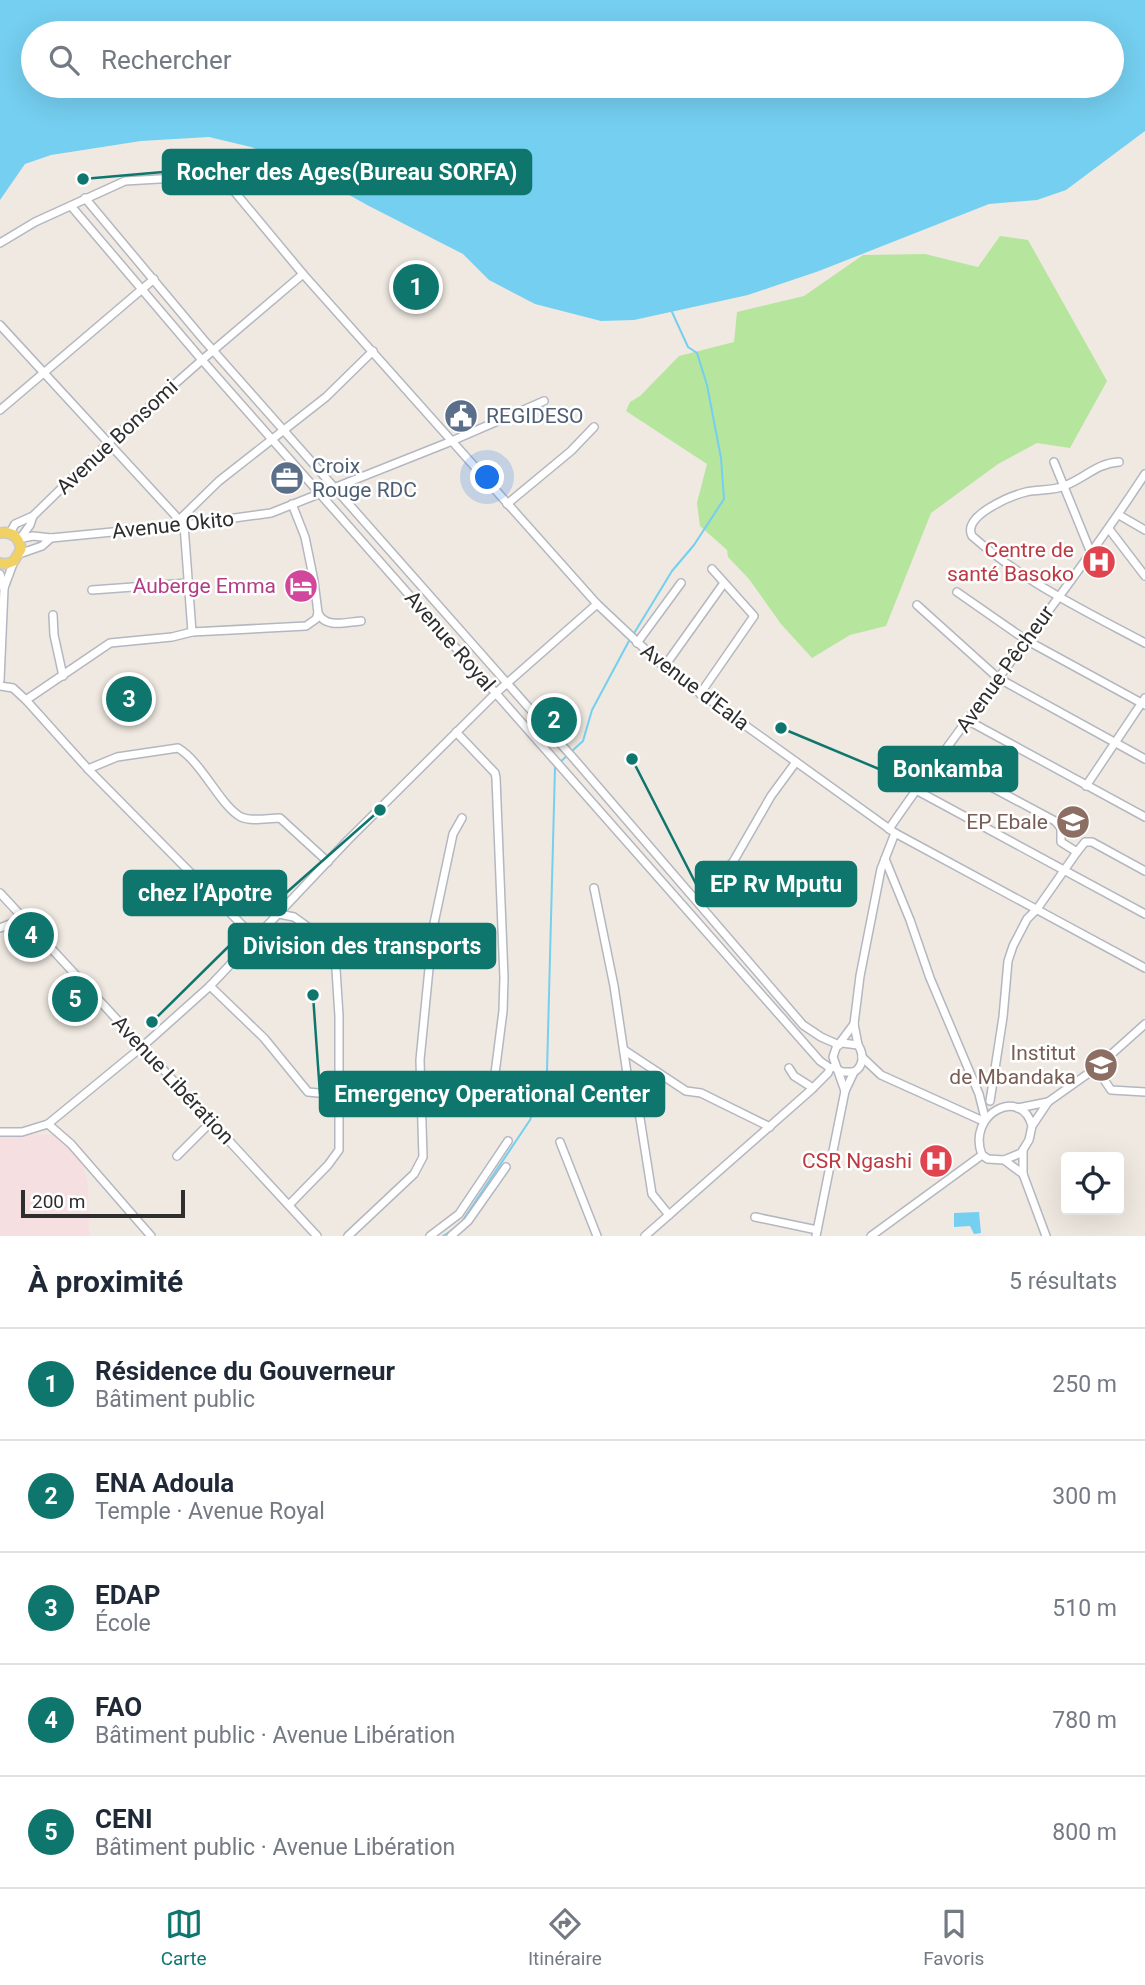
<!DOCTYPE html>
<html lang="fr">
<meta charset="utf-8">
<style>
:root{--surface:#fff;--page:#f6f6f7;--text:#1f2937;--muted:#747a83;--line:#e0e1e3;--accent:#0f766e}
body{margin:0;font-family:Roboto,sans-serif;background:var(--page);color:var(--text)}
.controls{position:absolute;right:21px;bottom:21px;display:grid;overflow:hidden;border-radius:7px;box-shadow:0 7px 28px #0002}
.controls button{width:63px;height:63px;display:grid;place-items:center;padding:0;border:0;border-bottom:2px solid var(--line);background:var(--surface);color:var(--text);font:35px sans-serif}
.scale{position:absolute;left:21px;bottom:18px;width:164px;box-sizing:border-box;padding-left:7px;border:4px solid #2e2e2e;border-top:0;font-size:19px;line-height:24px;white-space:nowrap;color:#2e2e2e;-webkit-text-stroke:5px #fff;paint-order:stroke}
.you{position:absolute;left:488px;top:478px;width:24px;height:24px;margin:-18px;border:5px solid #fff;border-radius:50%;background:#1a73e8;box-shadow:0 0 0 10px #1a73e833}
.badge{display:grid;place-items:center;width:46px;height:46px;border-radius:50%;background:var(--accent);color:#fff;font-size:23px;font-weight:700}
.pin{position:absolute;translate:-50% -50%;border:4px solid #fff;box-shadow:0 2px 7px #0006}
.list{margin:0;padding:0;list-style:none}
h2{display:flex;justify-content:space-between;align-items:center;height:91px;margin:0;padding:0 28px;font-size:30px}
h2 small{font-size:23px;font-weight:400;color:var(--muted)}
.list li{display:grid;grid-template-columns:46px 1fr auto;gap:21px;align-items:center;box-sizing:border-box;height:112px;padding:0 28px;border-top:2px solid var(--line)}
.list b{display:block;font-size:26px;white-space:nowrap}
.list p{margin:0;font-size:23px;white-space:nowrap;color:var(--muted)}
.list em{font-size:23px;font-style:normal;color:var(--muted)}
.icon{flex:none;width:38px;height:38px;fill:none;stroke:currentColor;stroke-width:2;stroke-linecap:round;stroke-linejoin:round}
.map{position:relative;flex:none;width:1145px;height:1236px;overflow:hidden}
.search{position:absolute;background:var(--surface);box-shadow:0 7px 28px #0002;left:21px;right:21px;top:21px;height:77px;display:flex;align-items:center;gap:18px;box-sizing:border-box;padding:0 24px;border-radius:38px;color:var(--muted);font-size:26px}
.sheet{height:651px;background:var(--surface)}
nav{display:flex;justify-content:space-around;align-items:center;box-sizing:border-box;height:98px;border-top:2px solid var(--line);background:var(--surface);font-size:19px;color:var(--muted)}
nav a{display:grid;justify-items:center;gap:4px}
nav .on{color:var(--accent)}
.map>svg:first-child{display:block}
.medical{fill:#f5dfe0}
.green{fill:#b6e59e}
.water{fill:#75cff0;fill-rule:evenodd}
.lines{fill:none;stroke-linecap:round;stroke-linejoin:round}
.stream{stroke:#75cff0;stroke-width:2}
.minor-casing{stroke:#b4b7c1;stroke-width:10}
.major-casing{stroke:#c9c9c9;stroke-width:12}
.minor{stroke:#fff;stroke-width:7}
.major{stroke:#f2d163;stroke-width:9}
.labels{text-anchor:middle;stroke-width:5;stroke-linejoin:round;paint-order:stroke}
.service-label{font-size:21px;fill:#4e5e75;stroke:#fff;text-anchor:start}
.street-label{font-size:21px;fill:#2e2e2e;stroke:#fff}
.health-label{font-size:21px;fill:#be3a42;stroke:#fff;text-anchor:end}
.hotel-label{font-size:21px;fill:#b23c85;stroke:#fff;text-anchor:end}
.education-label{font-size:21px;fill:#785e54;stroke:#fff;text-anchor:end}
.leader{fill:none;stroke:#0f766e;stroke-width:2.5}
.callout-dot{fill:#0f766e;stroke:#fff;stroke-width:2.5}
.callout{fill:#0f766e;stroke:#0f766e;stroke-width:2.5}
.callout-label{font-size:23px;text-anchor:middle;font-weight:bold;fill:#fff}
</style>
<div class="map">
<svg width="1145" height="1236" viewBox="0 0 1145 1236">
<rect width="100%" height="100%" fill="#efe9e1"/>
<path class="medical" d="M 0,1133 L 59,1135 L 81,1160 L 88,1183 L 89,1236 L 0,1236 Z"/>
<path class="green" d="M 1000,236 L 1028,240 L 1107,381 L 1070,448 L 1037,443 L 998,464 L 931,513 L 886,626 L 850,635 L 812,658 L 781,624 L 749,579 L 728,557 L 727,550 L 700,526 L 697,503 L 707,464 L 626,411 L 630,402 L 640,396 L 679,356 L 734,342 L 737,312 L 804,296 L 863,255 L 925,254 L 978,267 Z"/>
<g class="water">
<path d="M 0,0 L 1145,0 L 1145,131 L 1066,190 L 1037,200 L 989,204 L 819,271 L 748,295 L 634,320 L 601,321 L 535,304 L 489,280 L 463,254 L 369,206 L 288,161 L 251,147 L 209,137 L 141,141 L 51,155 L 25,164 L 0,200 ZM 33,33 L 1112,33 L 1112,86 L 33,86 Z"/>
<path d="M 979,1212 L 981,1233 L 974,1234 L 970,1226 L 954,1227 L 954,1213 Z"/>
</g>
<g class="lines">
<g class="stream">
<path d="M 633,635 L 672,571 L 694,545 L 724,499 L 721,458 L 707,385 L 697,353 L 688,347 L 672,312"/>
<path d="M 572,751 L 583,741 L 592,710 L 630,639"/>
<path d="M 559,763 L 568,755"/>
<path d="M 461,1223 L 530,1120 L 547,1071 L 555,767"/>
<path d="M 443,1236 L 454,1229"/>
</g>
<g class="minor-casing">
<g id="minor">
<path d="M 85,198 L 203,339 L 575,760 L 803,1025 L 821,1037 L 839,1045"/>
<path d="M 71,206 L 202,360 L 820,1061 L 830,1068 L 835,1067"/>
<path d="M 0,243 L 35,222 L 125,181 L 210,176 L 224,179 L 303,274 L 597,604 L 664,667 L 895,833 L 1145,968"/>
<path d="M 0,325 L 184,525 L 192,632"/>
<path d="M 0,410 L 154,279"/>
<path d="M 1054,462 L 1091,553"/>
<path d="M 1119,462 C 1097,463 1085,478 1064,486 C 1053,491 1038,489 1026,492 C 1010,496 962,516 972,536 C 1024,582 1085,611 1145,643"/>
<path d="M 507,504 L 571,451 L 594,427"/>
<path d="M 1119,515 L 1145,530"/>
<path d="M 180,519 L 219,481 L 326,397 L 373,351"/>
<path d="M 1109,529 L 1145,576"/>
<path d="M 10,533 L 15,524 L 33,516 L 108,443 L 202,360 L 303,274"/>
<path d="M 22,536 L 30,525 L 33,516"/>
<path d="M 18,539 L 33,536 L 51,538 L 184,525 L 271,513 L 447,443 L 544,401"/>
<path d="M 19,554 L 42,546 L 51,538"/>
<path d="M 0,574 L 4,589 L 0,680"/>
<path d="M 4,588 L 14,561"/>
<path d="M 92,590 L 188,583"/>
<path d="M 957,592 L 1026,640 L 1145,705"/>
<path d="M 917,605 L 998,678 L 1145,759"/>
<path d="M 318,613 C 326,629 346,622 361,621"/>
<path d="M 53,615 L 54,635 L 63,676"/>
<path d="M 637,643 L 681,583"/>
<path d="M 664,667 L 724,583"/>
<path d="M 0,686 L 13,688 L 26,700 L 88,769 L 255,938"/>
<path d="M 700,694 L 754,616 L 712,569"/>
<path d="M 26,700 L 110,643 L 172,637 L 192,632 L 306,626 L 316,619 L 318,613 L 314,581 L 305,537 L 292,504"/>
<path d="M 967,720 L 1145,817"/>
<path d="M 939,759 L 1055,821 L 1061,828 L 1061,842 L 1077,852 L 1085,842 L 1092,842 L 1145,871"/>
<path d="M 88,769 L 117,757 L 178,748 C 202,762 221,807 241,817 C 252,822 268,818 280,818 L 328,862"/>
<path d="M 1086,786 L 1145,698"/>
<path d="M 916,790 L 1145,914"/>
<path d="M 889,829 C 971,709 1065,596 1145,474"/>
<path d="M 885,859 L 910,920 L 930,978 L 979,1094 L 985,1118"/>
<path d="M 720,876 L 733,862 L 771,796 L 796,762"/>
<path d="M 594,888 L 614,986 L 628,1080 L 640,1118 L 652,1194 L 669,1215"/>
<path d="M 0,893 L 317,1236"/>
<path d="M 279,914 L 294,917 L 322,937 L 335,954 L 339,1016 L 339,1150 L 328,1165 L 289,1205"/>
<path d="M 0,928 L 22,919"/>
<path d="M 210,986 L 264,1038 L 308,1092 L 339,1095 L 485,1100 L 492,1097 L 503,1011 L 504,978 L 496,778 L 495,773 L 456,732"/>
<path d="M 858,1045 L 854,1024 L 860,976 L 881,869 L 895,833"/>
<path d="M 624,1050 L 686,1091 L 701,1093 L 770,1127"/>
<path d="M 862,1057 L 881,1075 L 983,1121"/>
<path d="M 789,1068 L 794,1076 L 813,1088"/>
<path d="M 1096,1068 L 1111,1090 L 1145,1092"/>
<path d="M 837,1069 L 842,1072 L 854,1072 C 864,1066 864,1054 858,1045 L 842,1043"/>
<path d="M 845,1091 L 833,1057 L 836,1048 L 854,1024"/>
<path d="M 990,1101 L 1003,1017 L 1008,961 L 1013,946 L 1027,919 L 1037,909 L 1077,852"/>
<path d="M 1018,1108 L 1048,1102"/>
<path d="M 48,1124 L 71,1144 L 151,1236"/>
<path d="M 1032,1126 C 1022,1086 966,1113 982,1155 L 988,1159 L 1004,1160 L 1021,1153 L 1029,1140 L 1032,1126 L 1048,1102 L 1096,1068 L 1145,1024"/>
<path d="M 0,1132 L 22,1132 L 48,1124 L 143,1046 L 210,986 L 347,841 L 496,693 L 597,604"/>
<path d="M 560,1142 L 597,1236"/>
<path d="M 1023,1150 L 1023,1174 L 1046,1236"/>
<path d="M 177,1156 L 212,1121"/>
<path d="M 1004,1160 L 1023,1174"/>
<path d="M 755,1217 L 817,1230"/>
<path d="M 348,1236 L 414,1174 L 423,1157 L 420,1060 L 433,928 L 453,834 L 462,818"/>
<path d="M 430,1236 L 459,1214 L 508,1141"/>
<path d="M 451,1236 L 468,1221 L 506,1167"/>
<path d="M 645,1236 L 811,1090 L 828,1073 L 830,1068"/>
<path d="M 816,1236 L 845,1091 L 854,1072"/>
<path d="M 871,1236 L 982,1155"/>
</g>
</g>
<g class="major-casing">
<path id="major" d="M 0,533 C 12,531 19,537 21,549 L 14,561 L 6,564 L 0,563"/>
</g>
<use href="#minor" class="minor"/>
<use href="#major" class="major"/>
</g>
<defs>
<g id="civic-disc" transform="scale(1.75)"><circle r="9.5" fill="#5c6f8a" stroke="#fff"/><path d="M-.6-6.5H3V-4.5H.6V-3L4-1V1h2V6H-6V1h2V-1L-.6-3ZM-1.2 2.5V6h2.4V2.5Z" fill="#fff"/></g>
<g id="office-disc" transform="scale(1.75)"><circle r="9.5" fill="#5c6f8a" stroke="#fff"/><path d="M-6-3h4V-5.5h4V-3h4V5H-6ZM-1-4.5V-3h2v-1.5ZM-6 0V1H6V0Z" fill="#fff"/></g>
<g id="hospital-disc" transform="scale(1.75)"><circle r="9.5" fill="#e0444e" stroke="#fff"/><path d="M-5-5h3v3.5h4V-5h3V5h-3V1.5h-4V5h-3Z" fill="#fff"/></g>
<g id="hotel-disc" transform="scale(1.75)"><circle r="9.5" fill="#d1479c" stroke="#fff"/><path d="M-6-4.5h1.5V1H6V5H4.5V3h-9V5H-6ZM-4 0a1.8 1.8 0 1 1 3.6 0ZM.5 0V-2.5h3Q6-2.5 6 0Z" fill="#fff"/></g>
<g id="school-disc" transform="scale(1.75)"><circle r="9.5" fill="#8d6e63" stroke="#fff"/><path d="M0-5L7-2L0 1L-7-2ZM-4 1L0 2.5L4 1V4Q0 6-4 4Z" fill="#fff"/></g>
</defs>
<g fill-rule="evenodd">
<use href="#civic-disc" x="461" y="416"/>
<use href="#office-disc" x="287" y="478"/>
<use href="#hospital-disc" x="1099" y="562"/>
<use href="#hotel-disc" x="301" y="586"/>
<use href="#school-disc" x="1073" y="822"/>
<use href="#school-disc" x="1101" y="1065"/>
<use href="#hospital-disc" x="936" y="1161"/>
</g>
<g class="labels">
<g class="service-label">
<text x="486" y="423">REGIDESO</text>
<text x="312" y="473">Croix<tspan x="312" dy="24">Rouge RDC</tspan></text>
</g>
<g class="street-label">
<text transform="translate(117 437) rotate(-43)" y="7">Avenue Bonsomi</text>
<text transform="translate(173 525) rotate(-6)" y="7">Avenue Okito</text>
<text transform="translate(450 641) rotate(49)" y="7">Avenue Royal</text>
<text transform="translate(1005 669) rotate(-54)" y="7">Avenue Pêcheur</text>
<text transform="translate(695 687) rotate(37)" y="7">Avenue d'Eala</text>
<text transform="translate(173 1080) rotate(47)" y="7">Avenue Libération</text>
</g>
<g class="health-label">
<text x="1074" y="557">Centre de<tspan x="1074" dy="24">santé Basoko</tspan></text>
<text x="912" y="1168">CSR Ngashi</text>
</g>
<g class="hotel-label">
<text x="276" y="593">Auberge Emma</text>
</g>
<g class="education-label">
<text x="1048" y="829">EP Ebale</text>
<text x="1076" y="1060">Institut<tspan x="1076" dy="24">de Mbandaka</tspan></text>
</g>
</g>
<path class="leader" d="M83 179L163 172M781 728L879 769M632 759L696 884M380 810L286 893M152 1022L229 946M313 995L320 1094"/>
<g class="callout-dot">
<circle cx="83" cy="179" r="7"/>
<circle cx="781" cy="728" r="7"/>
<circle cx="632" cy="759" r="7"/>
<circle cx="380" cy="810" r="7"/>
<circle cx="152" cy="1022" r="7"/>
<circle cx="313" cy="995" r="7"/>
</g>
<g class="callout">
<rect x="163" y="150" width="368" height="44" rx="7"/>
<rect x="879" y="747" width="138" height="44" rx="7"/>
<rect x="696" y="862" width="160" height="44" rx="7"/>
<rect x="124" y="871" width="162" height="44" rx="7"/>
<rect x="229" y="924" width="266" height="44" rx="7"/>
<rect x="320" y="1072" width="344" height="44" rx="7"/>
</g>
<g class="callout-label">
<text x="347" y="180">Rocher des Ages(Bureau SORFA)</text>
<text x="948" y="777">Bonkamba</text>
<text x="776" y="892">EP Rv Mputu</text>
<text x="205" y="901">chez l’Apotre</text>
<text x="362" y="954">Division des transports</text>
<text x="492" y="1102">Emergency Operational Center</text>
</g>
</svg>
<div class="controls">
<button><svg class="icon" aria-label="locate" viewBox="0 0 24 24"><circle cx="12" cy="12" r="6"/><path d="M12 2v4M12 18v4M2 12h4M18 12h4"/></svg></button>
</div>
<div class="scale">200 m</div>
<div class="you"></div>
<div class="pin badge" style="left:416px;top:287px">1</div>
<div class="pin badge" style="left:554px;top:720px">2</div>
<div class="pin badge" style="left:129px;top:699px">3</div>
<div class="pin badge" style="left:31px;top:935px">4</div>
<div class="pin badge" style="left:75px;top:999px">5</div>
<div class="search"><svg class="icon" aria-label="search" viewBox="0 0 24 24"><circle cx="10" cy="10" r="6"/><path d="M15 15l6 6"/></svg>Rechercher</div>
</div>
<section class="sheet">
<h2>À proximité<small>5 résultats</small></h2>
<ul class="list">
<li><span class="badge">1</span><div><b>Résidence du Gouverneur</b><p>Bâtiment public</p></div><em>250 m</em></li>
<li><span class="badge">2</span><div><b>ENA Adoula</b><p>Temple · Avenue Royal</p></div><em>300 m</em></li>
<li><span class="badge">3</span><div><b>EDAP</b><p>École</p></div><em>510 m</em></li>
<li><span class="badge">4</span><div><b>FAO</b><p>Bâtiment public · Avenue Libération</p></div><em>780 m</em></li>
<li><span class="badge">5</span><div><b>CENI</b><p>Bâtiment public · Avenue Libération</p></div><em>800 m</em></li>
</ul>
</section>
<nav>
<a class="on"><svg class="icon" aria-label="map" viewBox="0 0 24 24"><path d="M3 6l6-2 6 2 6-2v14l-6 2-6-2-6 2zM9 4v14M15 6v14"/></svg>Carte</a>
<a><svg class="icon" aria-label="directions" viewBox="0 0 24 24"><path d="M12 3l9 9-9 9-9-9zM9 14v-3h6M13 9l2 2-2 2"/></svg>Itinéraire</a>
<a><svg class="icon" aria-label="saved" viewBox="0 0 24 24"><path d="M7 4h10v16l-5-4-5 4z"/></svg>Favoris</a>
</nav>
